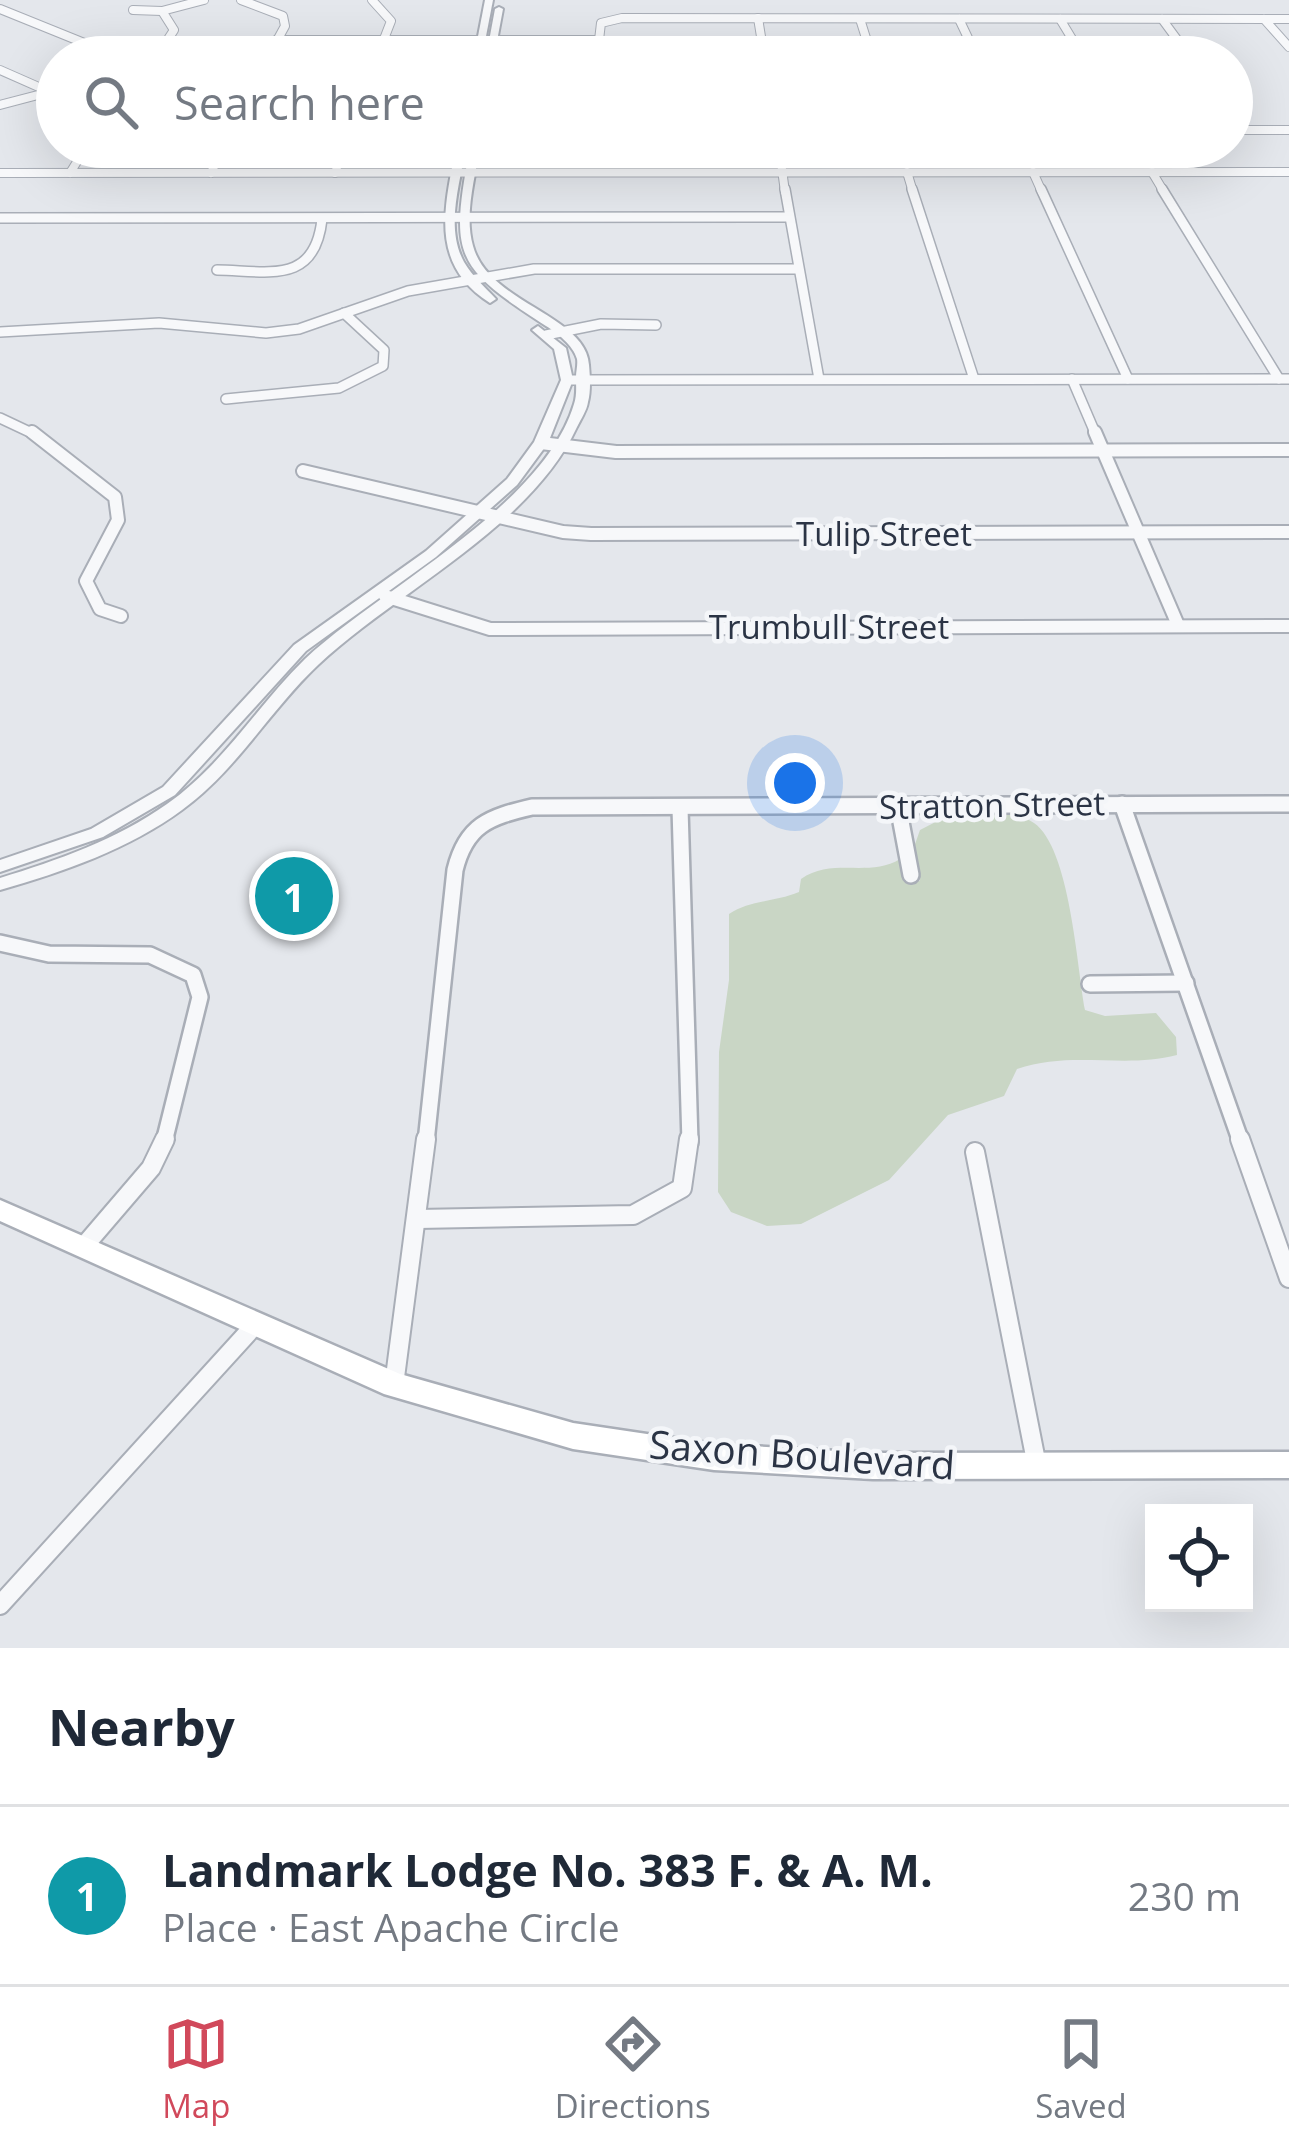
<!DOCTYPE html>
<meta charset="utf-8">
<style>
:root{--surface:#fff;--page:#f6f6f7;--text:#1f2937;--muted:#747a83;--line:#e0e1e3;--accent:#d1495b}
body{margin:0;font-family:"Open Sans",sans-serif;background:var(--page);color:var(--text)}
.controls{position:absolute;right:36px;bottom:36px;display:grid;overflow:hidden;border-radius:0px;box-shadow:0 12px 48px #0002}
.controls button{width:108px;height:108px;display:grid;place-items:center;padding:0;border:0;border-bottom:3px solid var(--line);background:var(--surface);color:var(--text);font:60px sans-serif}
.you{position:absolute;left:795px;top:783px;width:42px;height:42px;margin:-30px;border:9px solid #fff;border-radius:50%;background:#1a73e8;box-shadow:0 0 0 18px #1a73e833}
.badge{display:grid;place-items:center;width:78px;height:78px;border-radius:50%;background:var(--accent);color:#fff;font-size:39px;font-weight:700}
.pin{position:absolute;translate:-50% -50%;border:6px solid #fff;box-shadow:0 3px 12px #0006}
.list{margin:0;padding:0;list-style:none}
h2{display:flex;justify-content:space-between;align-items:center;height:156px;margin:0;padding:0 48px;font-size:51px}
h2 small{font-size:39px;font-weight:400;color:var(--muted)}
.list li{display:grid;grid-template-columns:78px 1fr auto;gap:36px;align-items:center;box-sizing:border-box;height:180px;padding:0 48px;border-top:3px solid var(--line)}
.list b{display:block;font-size:45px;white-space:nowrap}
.list p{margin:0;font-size:39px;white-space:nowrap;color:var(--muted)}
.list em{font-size:39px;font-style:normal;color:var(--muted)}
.icon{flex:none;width:66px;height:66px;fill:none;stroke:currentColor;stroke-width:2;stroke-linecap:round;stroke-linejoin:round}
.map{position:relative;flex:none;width:1289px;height:1648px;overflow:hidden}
.search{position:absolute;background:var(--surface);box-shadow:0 12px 48px #0002;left:36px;right:36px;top:36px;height:132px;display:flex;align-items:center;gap:30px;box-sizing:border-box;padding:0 42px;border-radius:66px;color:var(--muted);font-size:45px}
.sheet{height:336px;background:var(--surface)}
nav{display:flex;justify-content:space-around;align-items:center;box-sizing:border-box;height:168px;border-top:3px solid var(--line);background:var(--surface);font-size:33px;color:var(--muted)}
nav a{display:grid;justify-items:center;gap:6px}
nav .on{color:var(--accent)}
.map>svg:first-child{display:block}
.green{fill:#c9d6c5}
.building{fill:#bbc0ca}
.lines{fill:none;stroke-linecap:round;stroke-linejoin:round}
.minor-far4-casing{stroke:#a9aeb7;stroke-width:10}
.minor-far3-casing{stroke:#a9aeb7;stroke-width:12}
.minor-far2-casing{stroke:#a9aeb7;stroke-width:16}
.minor-far1-casing{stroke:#a9aeb7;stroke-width:20}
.minor-casing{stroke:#a9aeb7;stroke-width:22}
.tertiary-casing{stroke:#a9aeb7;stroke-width:4}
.secondary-casing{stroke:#a9aeb7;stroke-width:5}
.minor-far4{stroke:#f7f8fa;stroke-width:8}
.minor-far3{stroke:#f7f8fa;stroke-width:9}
.minor-far2{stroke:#f7f8fa;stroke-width:12}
.minor-far1{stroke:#f7f8fa;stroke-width:15}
.minor{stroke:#f7f8fa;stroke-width:18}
.tertiary{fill:#f7f8fa;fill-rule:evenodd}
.secondary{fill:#fff;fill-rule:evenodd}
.labels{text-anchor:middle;stroke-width:9;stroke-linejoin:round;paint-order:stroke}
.street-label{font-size:33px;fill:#2b3445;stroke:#f4f6f9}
.near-street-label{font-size:39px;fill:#2b3445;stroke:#f4f6f9}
</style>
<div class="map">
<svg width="1289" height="1648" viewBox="0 0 1289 1648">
<rect width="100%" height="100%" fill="#e4e7ec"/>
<path class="green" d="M 951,814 C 977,814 1012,808 1034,823 C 1070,848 1077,967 1085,1010 L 1105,1016 L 1156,1013 L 1176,1037 L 1177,1055 C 1124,1069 1071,1050 1017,1069 L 1004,1096 L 948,1115 L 889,1180 L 801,1224 L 767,1226 L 731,1212 L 718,1192 L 719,1052 L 729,980 L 729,914 C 750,900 775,902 799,892 L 801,879 C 832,857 870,878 900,859 L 904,881 L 920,881 L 914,847 L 920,830 Z"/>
<path class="building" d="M 280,881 L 314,881 L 308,911 L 317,911 L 313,929 L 269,930 Z"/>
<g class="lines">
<g class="minor-far4-casing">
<g id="minor-far4">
<path d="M 241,0 L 283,16 L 285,26 L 268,57"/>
<path d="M 372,0 L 391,21 L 377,57"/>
<path d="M 0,9 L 99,49 L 162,50"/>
<path d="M 133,10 L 162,11"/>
<path d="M 860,19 L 872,57"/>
<path d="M 959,19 L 977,57"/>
<path d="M 1060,19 L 1083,57"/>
<path d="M 1162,19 L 1190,57"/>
<path d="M 1264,19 L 1289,47"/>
<path d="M 276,40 L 598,40"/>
<path d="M 157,56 L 174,30 L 162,11 L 204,0"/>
<path d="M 597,57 L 601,23 L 622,18 L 1289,19"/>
<path d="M 736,57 L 763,49 L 758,18"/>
<path d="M 0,70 L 50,92"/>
<path d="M 0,105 L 57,90"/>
<path d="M 1232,130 L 1289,130"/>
<path d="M 779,147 L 785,192"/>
<path d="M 907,172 L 913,192"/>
<path d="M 1033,172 L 1042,192"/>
<path d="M 1152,172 L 1164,192"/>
<path d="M 0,173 L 1289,172"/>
<path d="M 70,173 L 86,147"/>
<path d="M 211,173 L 223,147"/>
<path d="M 335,173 L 344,147"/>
</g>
</g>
<g class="minor-far3-casing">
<g id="minor-far3">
<path d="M 785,189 L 819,379"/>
<path d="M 912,189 L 974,379"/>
<path d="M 1041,189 L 1128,379"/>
<path d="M 1162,189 L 1279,379"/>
<path d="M 0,218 L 788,217"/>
<path d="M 217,270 C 269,271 315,285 322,219"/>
<path d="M 0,332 L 159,323 L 266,333 L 299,329 L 408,291 L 534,269 L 796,269"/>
<path d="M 546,335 L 601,324 L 656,325"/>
<path d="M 1072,379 L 1096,435"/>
<path d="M 572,380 L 1289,379"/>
<path d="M 226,399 L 339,388 L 383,366 L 384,350 L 344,313"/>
<path d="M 0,418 L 36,435"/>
</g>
</g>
<g class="minor-far2-casing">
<g id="minor-far2">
<path d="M 32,432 L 115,497 L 118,520 L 86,581 L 100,609 L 121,616"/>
<path d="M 1095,432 L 1178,625"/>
<path d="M 541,443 L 616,452 L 1289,450"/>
<path d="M 303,471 L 563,532 L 591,534 L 1289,532"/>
<path d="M 385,596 L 490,629 L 1289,626"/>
</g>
</g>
<g class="minor-far1-casing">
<g id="minor-far1">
<path d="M 1122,804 L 1241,1142"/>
<path d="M 898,806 L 911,875"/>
<path d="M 680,808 L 690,1142"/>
<path d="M 0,943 L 49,954 L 150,955 L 193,975 L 200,997 L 164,1142"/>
<path d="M 1090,984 L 1186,983"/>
<path d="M 426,1142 L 455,870 C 466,825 489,817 532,807 L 1289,804"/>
</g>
</g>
<g class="minor-casing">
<g id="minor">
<path d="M 1240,1139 L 1289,1278"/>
<path d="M 975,1152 L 1037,1466"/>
<path d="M 418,1219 L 633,1215 L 682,1188 L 689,1139"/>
<path d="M 85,1245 L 151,1168 L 165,1139"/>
<path d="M 394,1385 L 426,1139"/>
<path d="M 0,1605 L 254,1326"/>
</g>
</g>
<g class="tertiary-casing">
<g id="tertiary">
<path d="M 485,0 L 493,0 L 482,57 L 474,57 Z"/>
<path d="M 499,7 L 503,9 L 494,57 L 486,57 L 495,9 Z"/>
<path d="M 456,147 L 466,147 C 460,184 445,227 464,262 C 472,276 485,287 496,299 L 490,303 C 428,264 445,206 456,147 Z"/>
<path d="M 470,147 L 480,147 C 475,178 464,215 473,246 C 488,303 586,315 589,365 C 590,376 591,391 588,402 C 587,410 581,419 577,427 C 530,528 398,590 318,665 C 270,710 237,770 182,810 C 129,849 63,872 0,890 L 0,878 C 58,860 116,840 167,804 C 223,765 257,706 305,659 C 382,587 543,507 574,404 C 577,396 576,386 576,377 C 576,371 578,365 577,359 C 573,345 557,333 546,326 C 453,266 450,256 470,147 Z"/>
<path d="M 538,326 L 566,348 L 573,380 L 548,443 L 517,485 L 436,557 L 306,651 L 175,795 L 103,837 L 0,872 L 0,860 L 91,829 L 163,787 L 294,645 L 426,551 L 507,479 L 534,442 L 561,380 L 554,349 L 532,330 Z"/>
</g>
</g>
<g class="secondary-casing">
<path id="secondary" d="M 0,1200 L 400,1374 L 573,1423 L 714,1444 L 873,1453 L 1289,1452 L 1289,1478 L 873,1479 L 714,1470 L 573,1449 L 384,1394 L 0,1221 Z"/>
</g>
<use href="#minor-far4" class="minor-far4"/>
<use href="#minor-far3" class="minor-far3"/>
<use href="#minor-far2" class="minor-far2"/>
<use href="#minor-far1" class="minor-far1"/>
<use href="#minor" class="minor"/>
<use href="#tertiary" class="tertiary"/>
<use href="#secondary" class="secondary"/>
</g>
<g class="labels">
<g class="street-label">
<text x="884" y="546">Tulip Street</text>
<text x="829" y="639">Trumbull Street</text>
<text transform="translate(992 805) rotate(-1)" y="12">Stratton Street</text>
</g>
<g class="near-street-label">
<text transform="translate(802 1455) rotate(4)" y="14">Saxon Boulevard</text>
</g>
</g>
</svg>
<div class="controls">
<button><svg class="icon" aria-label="locate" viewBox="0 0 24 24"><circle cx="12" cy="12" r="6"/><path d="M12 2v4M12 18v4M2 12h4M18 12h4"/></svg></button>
</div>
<div class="you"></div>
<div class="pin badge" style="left:294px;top:896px;background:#0f9aa8">1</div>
<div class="search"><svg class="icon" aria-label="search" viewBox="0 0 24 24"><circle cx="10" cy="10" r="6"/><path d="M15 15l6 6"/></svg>Search here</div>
</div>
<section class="sheet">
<h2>Nearby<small></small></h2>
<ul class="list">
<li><span class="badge" style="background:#0f9aa8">1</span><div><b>Landmark Lodge No. 383 F. &amp; A. M.</b><p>Place · East Apache Circle</p></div><em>230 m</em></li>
</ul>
</section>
<nav>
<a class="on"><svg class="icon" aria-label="map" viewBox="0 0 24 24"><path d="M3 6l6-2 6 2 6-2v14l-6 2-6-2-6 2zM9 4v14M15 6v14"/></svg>Map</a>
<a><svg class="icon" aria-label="directions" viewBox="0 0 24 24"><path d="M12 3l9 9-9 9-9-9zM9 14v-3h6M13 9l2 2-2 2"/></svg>Directions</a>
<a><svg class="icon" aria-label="saved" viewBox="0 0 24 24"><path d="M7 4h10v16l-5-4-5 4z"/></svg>Saved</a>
</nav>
